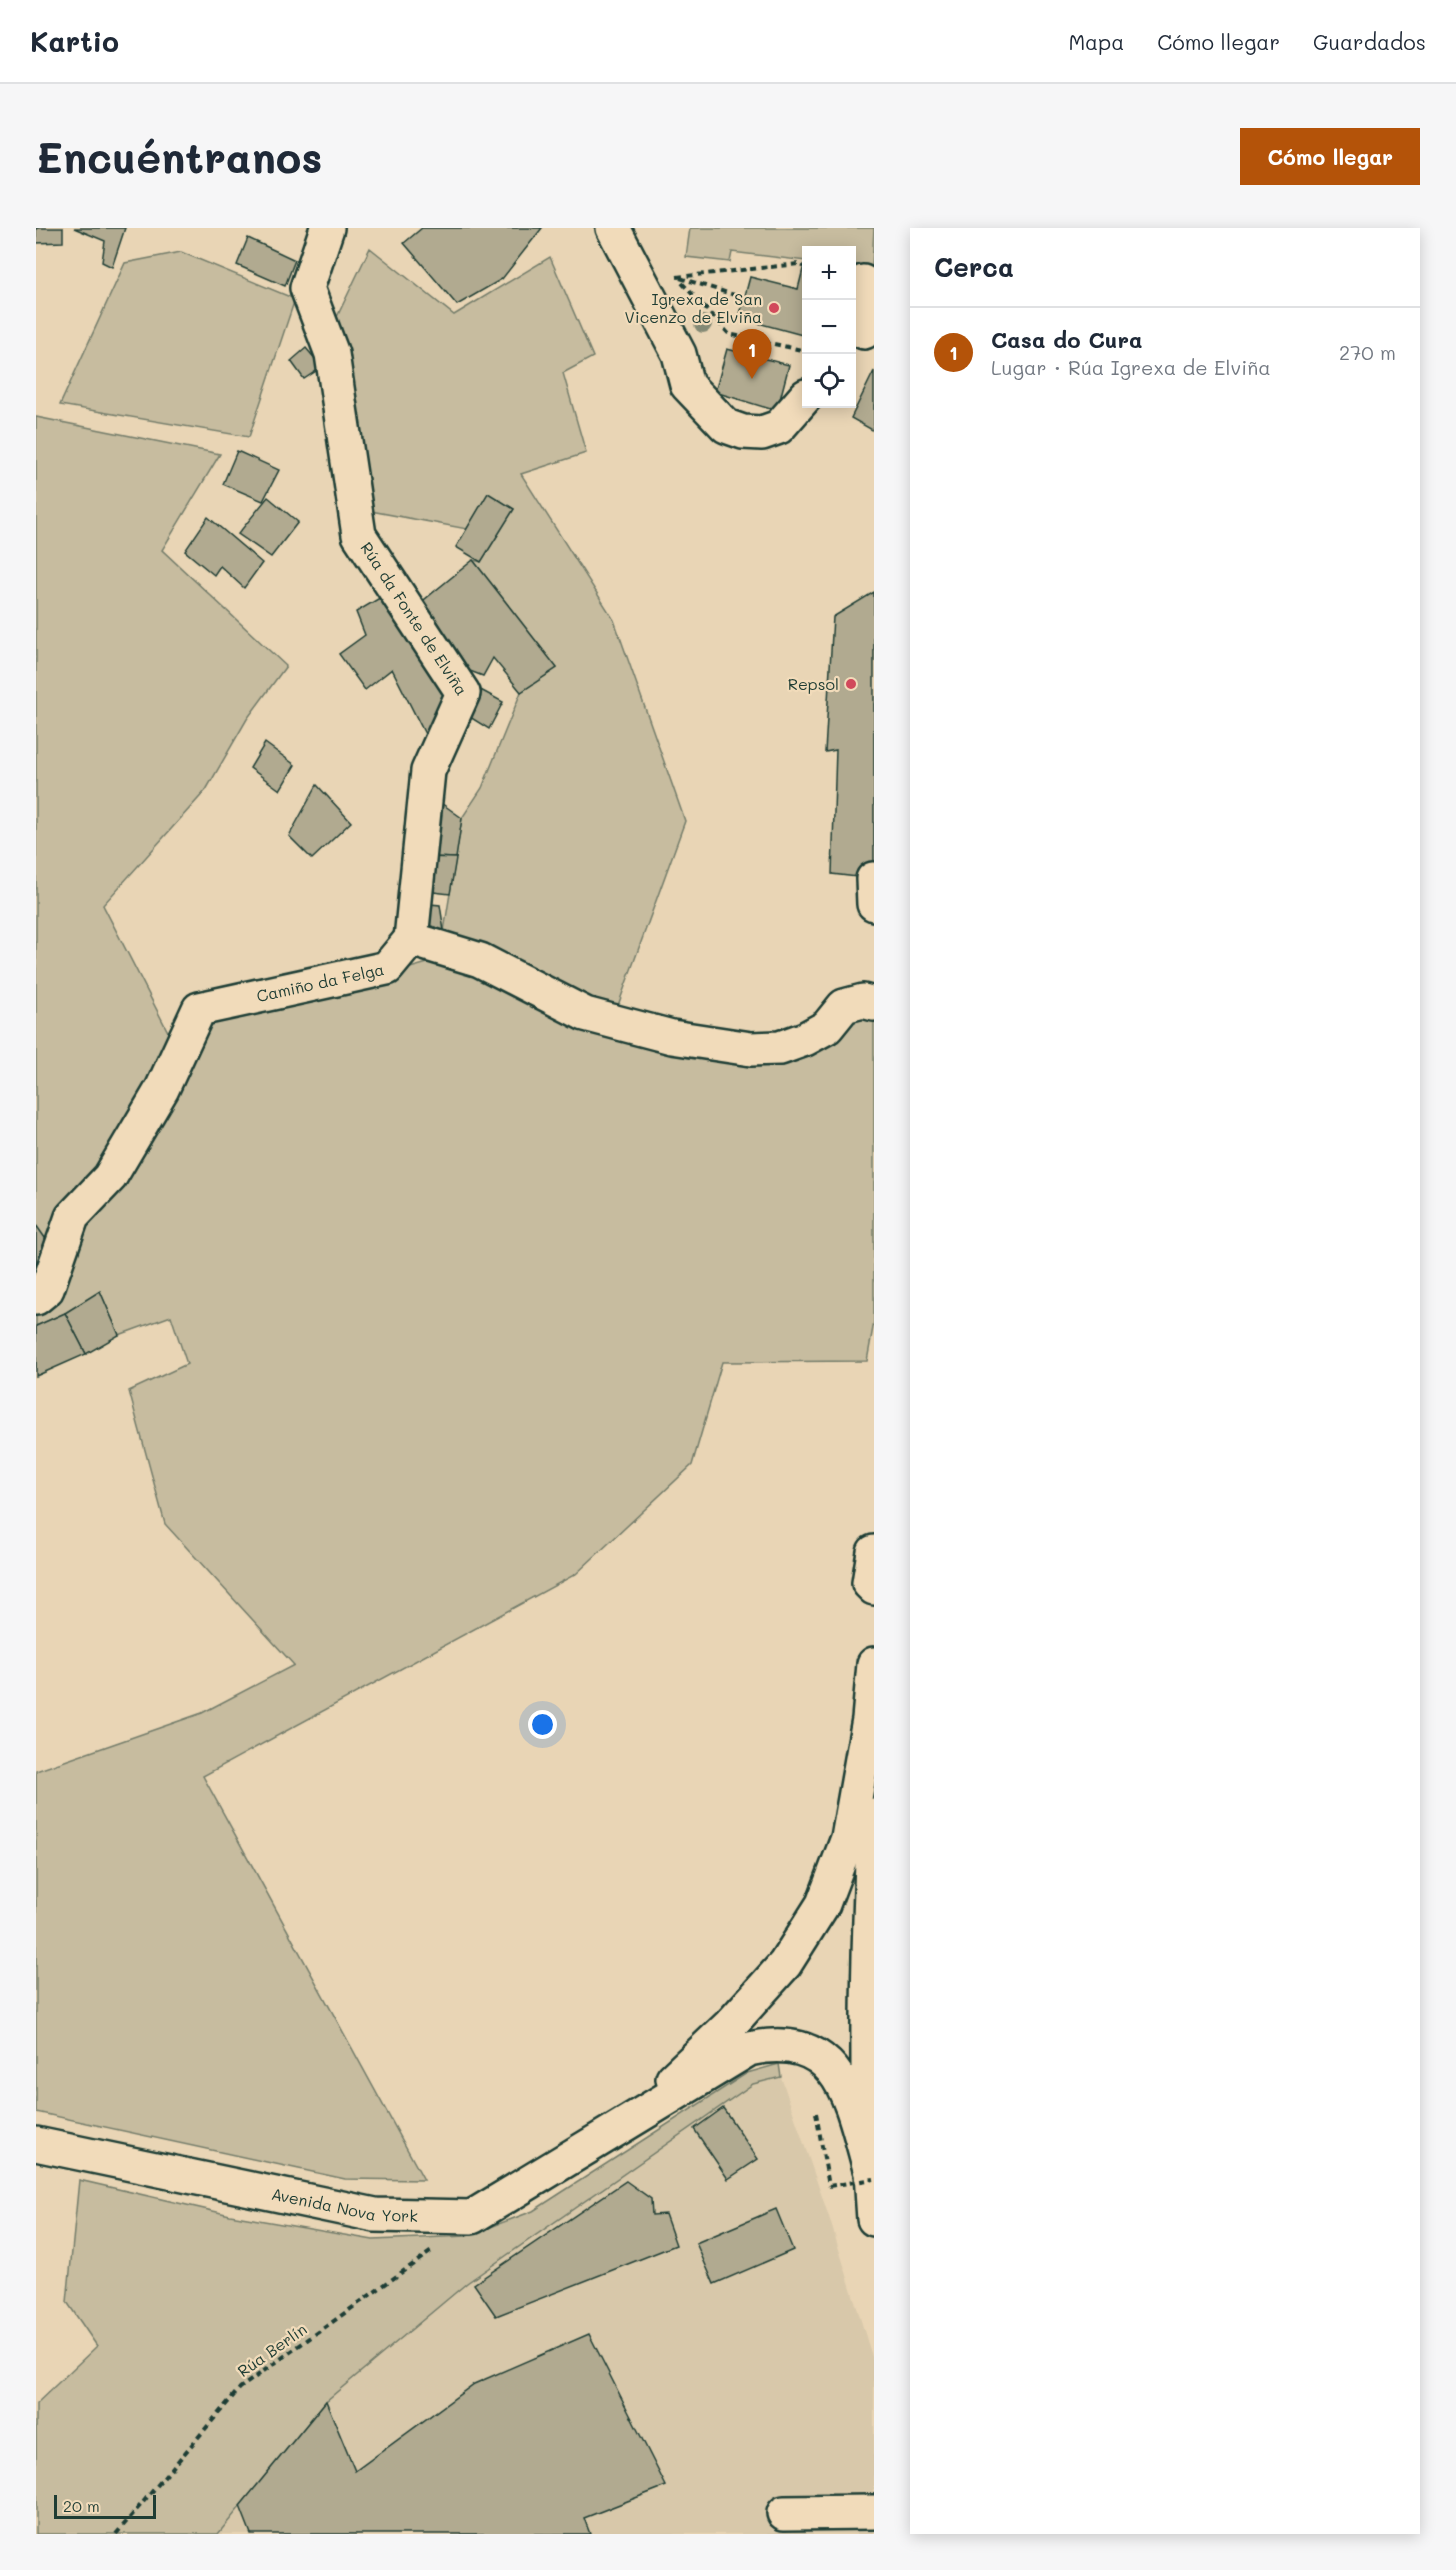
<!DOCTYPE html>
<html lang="es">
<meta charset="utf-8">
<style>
:root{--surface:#fff;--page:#f6f6f7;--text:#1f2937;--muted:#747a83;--line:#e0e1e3;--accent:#b45309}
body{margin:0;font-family:Mali,sans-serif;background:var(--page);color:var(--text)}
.controls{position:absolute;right:18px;top:18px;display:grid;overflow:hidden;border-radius:0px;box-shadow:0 3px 15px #0003}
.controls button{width:54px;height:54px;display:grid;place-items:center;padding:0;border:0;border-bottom:2px solid var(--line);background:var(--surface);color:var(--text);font:30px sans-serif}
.scale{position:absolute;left:18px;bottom:15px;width:102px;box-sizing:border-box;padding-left:6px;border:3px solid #1f3d34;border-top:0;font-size:16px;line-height:21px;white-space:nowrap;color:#1f3d34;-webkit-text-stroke:4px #f1dbba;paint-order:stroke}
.you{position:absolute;left:507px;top:1497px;width:21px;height:21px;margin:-15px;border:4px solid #fff;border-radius:50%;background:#1a73e8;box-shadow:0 0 0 9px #1a73e833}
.badge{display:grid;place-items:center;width:39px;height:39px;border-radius:50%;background:var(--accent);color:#fff;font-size:20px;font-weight:700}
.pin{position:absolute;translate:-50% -50px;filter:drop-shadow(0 2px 3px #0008)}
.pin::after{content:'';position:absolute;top:32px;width:21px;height:18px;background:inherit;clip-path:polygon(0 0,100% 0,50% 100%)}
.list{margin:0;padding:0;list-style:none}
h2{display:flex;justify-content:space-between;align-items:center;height:78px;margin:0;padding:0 24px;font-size:26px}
h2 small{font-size:20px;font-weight:400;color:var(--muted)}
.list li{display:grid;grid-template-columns:39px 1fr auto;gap:18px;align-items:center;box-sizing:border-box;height:90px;padding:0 24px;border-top:2px solid var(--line)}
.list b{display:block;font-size:22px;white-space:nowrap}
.list p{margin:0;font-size:20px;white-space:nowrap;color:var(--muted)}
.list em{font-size:20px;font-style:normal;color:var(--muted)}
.icon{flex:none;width:33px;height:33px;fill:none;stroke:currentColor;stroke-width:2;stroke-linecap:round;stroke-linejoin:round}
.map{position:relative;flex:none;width:838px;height:2306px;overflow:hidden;border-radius:0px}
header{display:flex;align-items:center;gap:36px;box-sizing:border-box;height:84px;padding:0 30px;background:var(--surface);border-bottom:2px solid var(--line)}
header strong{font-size:28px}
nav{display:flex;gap:33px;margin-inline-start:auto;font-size:21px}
.intro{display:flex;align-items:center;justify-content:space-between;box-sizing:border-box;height:144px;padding:0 36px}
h1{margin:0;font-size:42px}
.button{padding:15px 27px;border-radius:0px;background:var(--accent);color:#fff;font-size:21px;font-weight:700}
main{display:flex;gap:36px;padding:0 36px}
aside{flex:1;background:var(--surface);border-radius:0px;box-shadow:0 3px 15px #0003}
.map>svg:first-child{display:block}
.built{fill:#d8c8aa}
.green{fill:#c7bc9f;stroke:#737c6a;stroke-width:1.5}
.building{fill:#b1aa90;stroke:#1f3d34;stroke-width:1.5}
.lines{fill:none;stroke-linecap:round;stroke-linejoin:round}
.minor-casing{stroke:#1f3d34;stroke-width:38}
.major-casing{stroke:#1f3d34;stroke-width:38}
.path{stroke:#1f3d34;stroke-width:4;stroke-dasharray:6 4.5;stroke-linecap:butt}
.minor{stroke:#f1dbba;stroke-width:33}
.major{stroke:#f1dbba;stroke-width:33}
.path-bridge{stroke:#1f3d34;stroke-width:4;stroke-dasharray:6 4.5;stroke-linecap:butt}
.tree{fill:#838974}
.poi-dot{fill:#d1495b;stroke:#f1dbba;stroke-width:2}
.labels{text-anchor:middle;stroke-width:4.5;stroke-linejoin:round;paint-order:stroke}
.poi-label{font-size:16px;fill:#1f3d34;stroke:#f1dbba;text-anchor:end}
.street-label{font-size:16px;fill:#1f3d34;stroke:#f1dbba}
</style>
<header>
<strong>Kartio</strong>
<nav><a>Mapa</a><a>Cómo llegar</a><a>Guardados</a></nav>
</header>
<div class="intro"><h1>Encuéntranos</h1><a class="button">Cómo llegar</a></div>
<main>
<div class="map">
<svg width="838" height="2306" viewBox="0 0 838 2306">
<rect width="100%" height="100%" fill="#e9d5b5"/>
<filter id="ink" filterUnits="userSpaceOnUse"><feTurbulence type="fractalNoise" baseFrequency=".0167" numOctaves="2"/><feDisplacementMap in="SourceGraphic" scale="12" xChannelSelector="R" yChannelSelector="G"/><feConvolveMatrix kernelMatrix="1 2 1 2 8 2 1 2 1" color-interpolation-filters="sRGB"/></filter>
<g filter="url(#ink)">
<path class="built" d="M 745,1849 L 793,1989 L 838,2135 L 838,2306 L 182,2306 L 290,2173 L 431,2055 L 717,1856 Z"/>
<g class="green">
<path d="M 654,0 L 838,0 L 836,40 L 816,38 L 816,22 L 770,22 L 770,33 L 696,24 L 694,34 L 650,29 Z"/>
<path d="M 334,20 L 418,87 L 514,29 L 557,129 L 527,145 L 550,225 L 485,246 L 578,392 L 649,593 L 572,805 L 738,833 L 773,829 L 792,814 L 809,791 L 827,786 L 838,793 L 838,1094 L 831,1133 L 686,1134 L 656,1237 L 540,1346 L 167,1548 L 388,1952 L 309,1951 L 0,1884 L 0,1543 L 166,1485 L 258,1437 L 129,1296 L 93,1163 L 151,1136 L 135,1088 L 83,1107 L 64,1063 L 29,1085 L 0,1098 L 0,189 L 184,226 L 126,322 L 250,438 L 211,491 L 170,562 L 67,677 L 147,833 L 169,789 L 348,755 L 374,740 L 399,733 L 408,703 L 426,590 L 446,560 L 485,464 L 521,440 L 437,332 L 445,334 L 478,281 L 452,266 L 431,301 L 335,283 L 299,93 Z"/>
<path d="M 145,24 L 259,71 L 213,209 L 24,177 L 89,35 Z"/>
<path d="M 743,1836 L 745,1849 L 717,1856 L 431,2055 L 290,2173 L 182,2306 L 0,2306 L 0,2176 L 61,2118 L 31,2074 L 43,1952 L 194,1987 L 337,2012 L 431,2008 L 497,1983 L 711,1845 Z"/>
</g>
<g class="building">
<path d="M 0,0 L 27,0 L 27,14 L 0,15 Z"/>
<path d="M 38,0 L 89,0 L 76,39 L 66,34 L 69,13 Z"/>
<path d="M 386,0 L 506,0 L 466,51 L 421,77 L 368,15 Z"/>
<path d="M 212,10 L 259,32 L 249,58 L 201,37 Z"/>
<path d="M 767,41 L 770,41 L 770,108 L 703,90 L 714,49 L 762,61 Z"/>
<path d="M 270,120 L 286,139 L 268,151 L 255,133 Z"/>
<path d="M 691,121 L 753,137 L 741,183 L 679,164 Z"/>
<path d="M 838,143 L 838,203 L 815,190 Z"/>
<path d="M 201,223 L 243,242 L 227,273 L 187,256 Z"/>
<path d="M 452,265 L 478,281 L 445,334 L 420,319 Z"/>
<path d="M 232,269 L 262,294 L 235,329 L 202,306 Z"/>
<path d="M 172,289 L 226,335 L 208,360 L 184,338 L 178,347 L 149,323 Z"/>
<path d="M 437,332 L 521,440 L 485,464 L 457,430 L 447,448 L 426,440 L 383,376 Z"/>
<path d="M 838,364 L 838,651 L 796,646 L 800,522 L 789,524 L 797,389 Z"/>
<path d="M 347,368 L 401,445 L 415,478 L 391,510 L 356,441 L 329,462 L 303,426 L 329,407 L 320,384 Z"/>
<path d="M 441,460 L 467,474 L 453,501 L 429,486 Z"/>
<path d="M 229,515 L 259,537 L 244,562 L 214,540 Z"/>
<path d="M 281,557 L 315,594 L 276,631 L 253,608 Z"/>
<path d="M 398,570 L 426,590 L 420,630 L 392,629 Z"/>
<path d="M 392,629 L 420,630 L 414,666 L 389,663 Z"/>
<path d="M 384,675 L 404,677 L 408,703 L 382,695 Z"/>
<path d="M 0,997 L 14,1017 L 0,1045 Z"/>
<path d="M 64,1063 L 83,1107 L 50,1126 L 29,1085 Z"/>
<path d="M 29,1085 L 50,1126 L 0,1148 L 0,1098 Z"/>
<path d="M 687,1880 L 722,1931 L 692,1951 L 658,1901 Z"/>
<path d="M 590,1953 L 615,1971 L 616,1987 L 629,1986 L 640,2017 L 460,2088 L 438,2056 Z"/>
<path d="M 740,1981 L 757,2022 L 678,2056 L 660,2015 Z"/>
<path d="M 553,2106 L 630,2258 L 548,2290 L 554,2306 L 215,2306 L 204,2278 L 290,2173 L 319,2243 L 438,2156 Z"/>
</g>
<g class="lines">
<g class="minor-casing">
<g id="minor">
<path id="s1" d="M 291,0 L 271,60 L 296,126 L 323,307 L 427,465 L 392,543 L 375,711"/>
<path d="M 577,0 L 643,126 L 651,157 L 690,198 L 707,204 L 726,205 L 743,199 L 770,168"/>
<path d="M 827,54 L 828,104"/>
<path d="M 837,651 L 838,676"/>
<path d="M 375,711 L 444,732 L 549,786 L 636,809 L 715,821 L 744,820 L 769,811 L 791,799 L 808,778 L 827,773 L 838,776"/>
<path id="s2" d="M 0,1070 L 11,1061 L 36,989 L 74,949 L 126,861 L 163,781 L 351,740 L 375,711"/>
<path d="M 838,1324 L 833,1355 L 838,1360"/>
<path d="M 748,2285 L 838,2284"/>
</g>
</g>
<g class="major-casing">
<g id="major">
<path d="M 838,1587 C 832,1722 828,1857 838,1991"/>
<path d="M 637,1851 L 695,1796 L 749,1736 L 787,1676 L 812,1610 L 833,1491 L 838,1436"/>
<path id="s3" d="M 0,1916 L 339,1987 L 436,1989 L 713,1821 C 805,1801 815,1873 834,1941"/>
</g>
</g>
<g class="path">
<path d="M 641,49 L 762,36 L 770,39"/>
<path d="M 644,50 L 708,70"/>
<path d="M 646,55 L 693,106 L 770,123"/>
<path d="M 780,1885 L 793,1958"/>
<path d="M 80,2306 L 204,2160 L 397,2022"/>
</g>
<use href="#minor" class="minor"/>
<use href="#major" class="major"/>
<path class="path-bridge" d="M 793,1958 L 838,1951"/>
</g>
<circle class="tree" cx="667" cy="96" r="9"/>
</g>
<g class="poi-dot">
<circle cx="738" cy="80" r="6"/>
<circle cx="815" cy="456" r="6"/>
</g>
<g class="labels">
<g class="poi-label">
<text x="726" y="77">Igrexa de San<tspan x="726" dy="18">Vicenzo de Elviña</tspan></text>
<text x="803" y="462">Repsol</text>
</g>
<g class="street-label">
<text dy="6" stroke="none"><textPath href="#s1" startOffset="417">Rúa da Fonte de Elviña</textPath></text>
<text dy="6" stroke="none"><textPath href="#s2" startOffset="460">Camiño da Felga</textPath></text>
<text dy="6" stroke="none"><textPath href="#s3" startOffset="315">Avenida Nova York</textPath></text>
<text transform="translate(236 2122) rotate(-35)" y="6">Rúa Berlín</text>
</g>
</g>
</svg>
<div class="controls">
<button>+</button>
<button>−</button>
<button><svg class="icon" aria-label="locate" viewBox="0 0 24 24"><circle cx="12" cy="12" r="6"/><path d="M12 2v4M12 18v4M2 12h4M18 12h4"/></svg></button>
</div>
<div class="scale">20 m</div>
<div class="you"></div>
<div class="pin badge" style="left:716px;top:151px">1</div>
</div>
<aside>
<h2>Cerca<small></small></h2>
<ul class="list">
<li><span class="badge">1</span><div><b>Casa do Cura</b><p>Lugar · Rúa Igrexa de Elviña</p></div><em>270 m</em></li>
</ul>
</aside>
</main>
